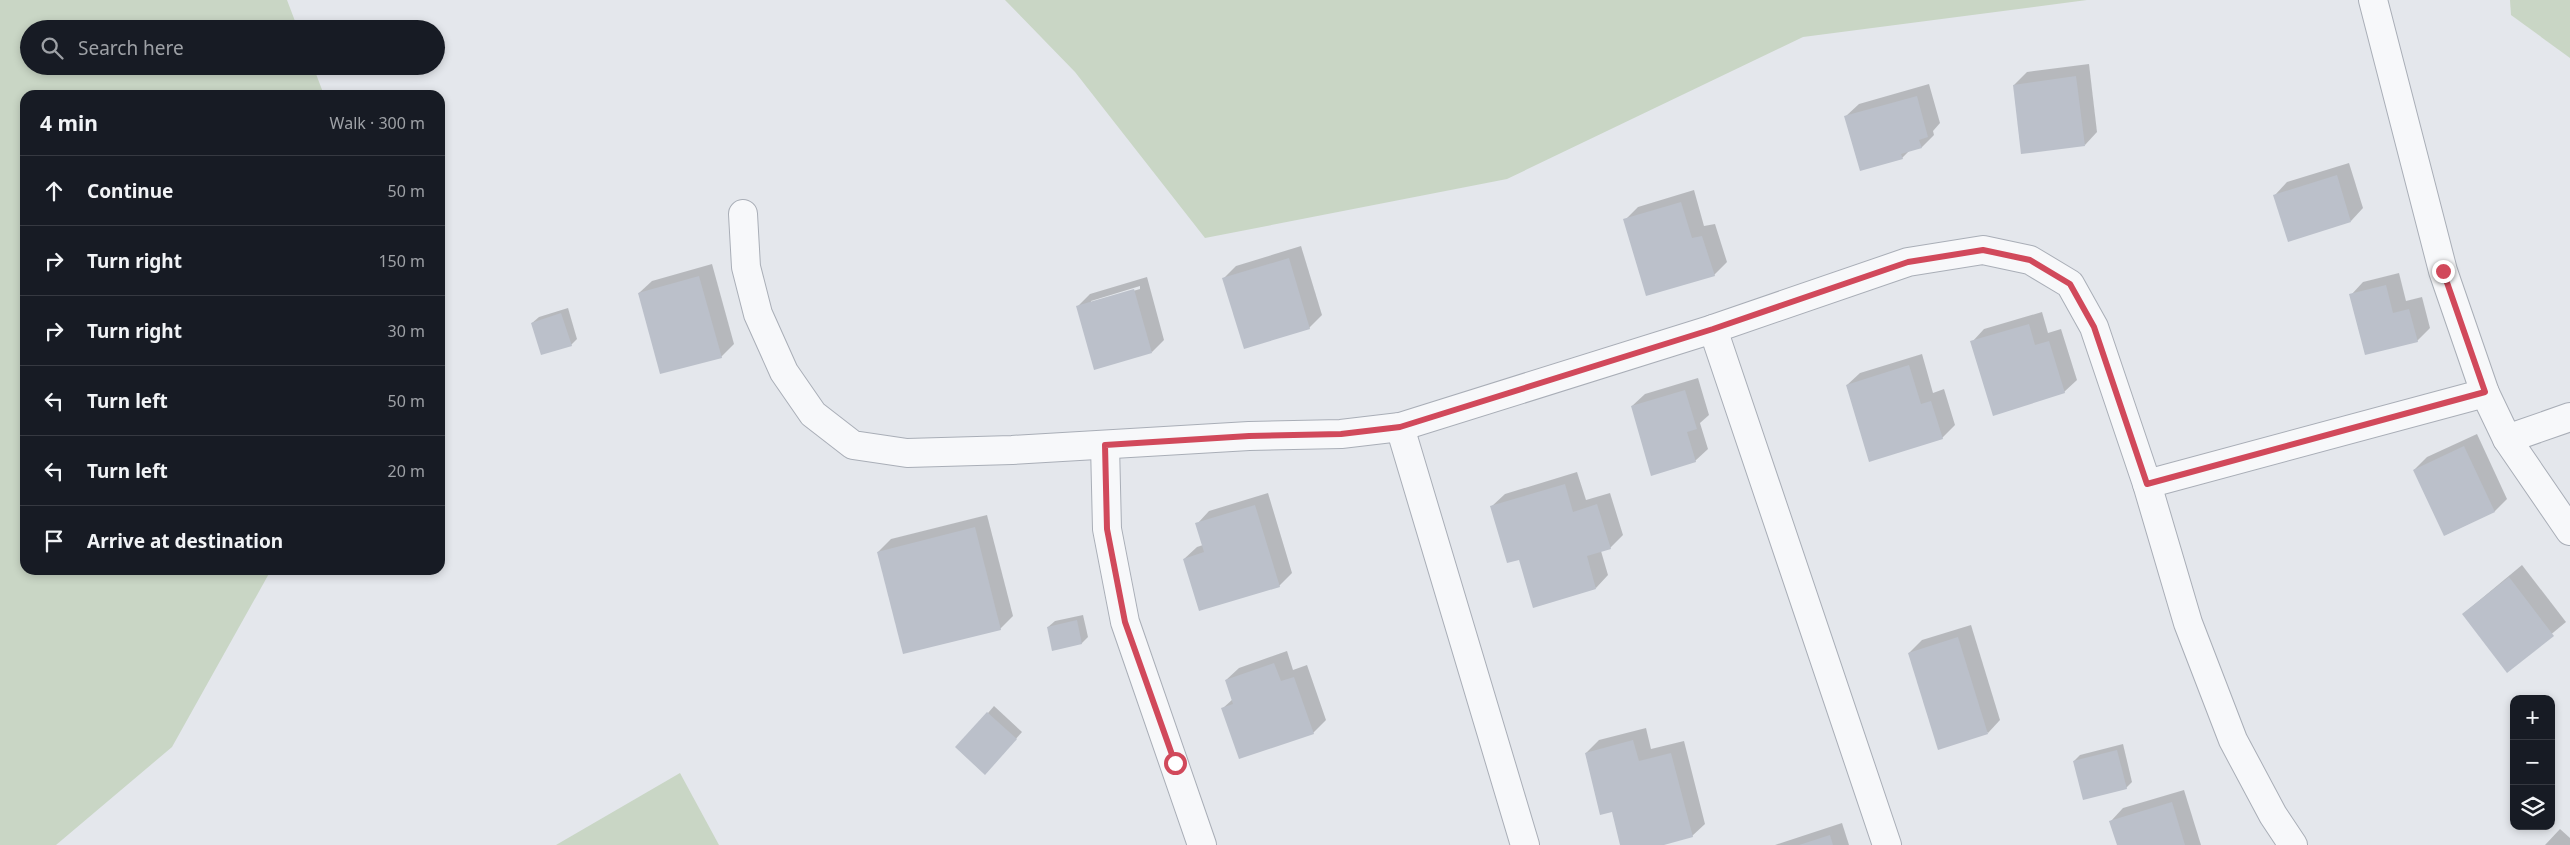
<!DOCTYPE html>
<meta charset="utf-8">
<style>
:root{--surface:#171b24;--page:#20242c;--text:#f1f3f6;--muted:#9ea1a6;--line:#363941}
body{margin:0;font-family:"Noto Sans",sans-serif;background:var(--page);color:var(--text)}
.controls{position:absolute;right:15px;bottom:15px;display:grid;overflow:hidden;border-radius:10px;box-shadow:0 2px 8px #0003}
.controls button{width:45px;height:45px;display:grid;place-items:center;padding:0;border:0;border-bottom:1px solid var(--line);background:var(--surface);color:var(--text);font:25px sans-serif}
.stop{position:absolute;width:15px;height:15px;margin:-11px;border:4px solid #d1495b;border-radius:50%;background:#fff}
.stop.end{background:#d1495b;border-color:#fff;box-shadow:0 1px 5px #0008}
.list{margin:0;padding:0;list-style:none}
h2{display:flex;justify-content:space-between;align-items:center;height:65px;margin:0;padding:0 20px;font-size:21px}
h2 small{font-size:16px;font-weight:400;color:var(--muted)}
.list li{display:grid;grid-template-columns:32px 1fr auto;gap:15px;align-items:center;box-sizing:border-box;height:70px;padding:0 20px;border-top:1px solid var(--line)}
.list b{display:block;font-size:19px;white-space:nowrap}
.list em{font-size:16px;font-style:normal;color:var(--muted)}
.icon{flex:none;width:28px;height:28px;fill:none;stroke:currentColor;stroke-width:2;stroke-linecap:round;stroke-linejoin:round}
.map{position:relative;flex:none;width:2570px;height:845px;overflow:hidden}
.search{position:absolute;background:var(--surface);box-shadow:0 2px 8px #0003;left:20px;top:20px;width:425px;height:55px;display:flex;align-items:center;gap:12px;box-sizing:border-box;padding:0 18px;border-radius:28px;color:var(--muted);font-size:19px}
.panel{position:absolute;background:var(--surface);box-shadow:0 2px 8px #0003;left:20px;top:90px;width:425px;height:485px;border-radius:15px}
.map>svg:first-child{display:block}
.green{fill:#c9d6c5}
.shadow{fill:#0003;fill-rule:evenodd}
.building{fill:#bbc0ca}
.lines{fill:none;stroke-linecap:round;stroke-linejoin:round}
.minor-casing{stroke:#a9aeb7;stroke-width:30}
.minor{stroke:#f7f8fa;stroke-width:28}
.route{stroke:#d1495b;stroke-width:6}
</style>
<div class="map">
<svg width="2570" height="845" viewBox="0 0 2570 845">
<rect width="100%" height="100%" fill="#e4e7ec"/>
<g class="green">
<path d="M 0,0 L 287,0 L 298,29 L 29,29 L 29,66 L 313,66 L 324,95 L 25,95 L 25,570 L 271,570 L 172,747 L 56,845 L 0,845 Z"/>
<path d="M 1005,0 L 2087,0 L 1803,37 L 1507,179 L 1205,238 L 1075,72 Z"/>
<path d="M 2510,0 L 2570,0 L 2570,58 L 2511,15 Z"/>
<path d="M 680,773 L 719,845 L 556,845 Z"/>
</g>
<g class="shadow">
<path d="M 2089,64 L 2097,132 L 2085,145 L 2014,85 L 2027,72 Z"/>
<path d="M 1929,84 L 1940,123 L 1933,131 L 1934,135 L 1922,147 L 1909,151 L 1902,158 L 1846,116 L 1859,104 Z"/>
<path d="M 2349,163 L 2363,208 L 2351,221 L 2275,195 L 2287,182 Z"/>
<path d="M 1694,190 L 1704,226 L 1715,224 L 1727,262 L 1714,275 L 1625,220 L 1638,207 Z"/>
<path d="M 1301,246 L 1322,315 L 1309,328 L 1224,278 L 1236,266 Z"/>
<path d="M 712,264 L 734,344 L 721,357 L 639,293 L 652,281 Z"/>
<path d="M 2399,273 L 2406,301 L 2422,297 L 2430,328 L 2417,341 L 2351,295 L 2363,282 Z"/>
<path d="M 1147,277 L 1164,340 L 1152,352 L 1077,307 L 1090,294 ZM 1140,286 L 1140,289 L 1091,303 L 1091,301 Z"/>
<path d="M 568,308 L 577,339 L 571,345 L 532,323 L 539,317 Z"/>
<path d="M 2042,312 L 2048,333 L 2061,329 L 2077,380 L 2064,392 L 1972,342 L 1984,329 Z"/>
<path d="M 1922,354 L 1933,393 L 1944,389 L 1955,425 L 1942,438 L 1847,385 L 1860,373 Z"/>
<path d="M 1698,378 L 1709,415 L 1700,423 L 1708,449 L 1695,461 L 1632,406 L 1645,394 Z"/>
<path d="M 2477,434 L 2507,499 L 2495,511 L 2445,535 L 2414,470 L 2427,457 Z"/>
<path d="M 1577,472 L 1586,500 L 1610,493 L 1623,535 L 1610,548 L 1601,551 L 1608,575 L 1596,588 L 1519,558 L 1492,506 L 1505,494 Z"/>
<path d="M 1268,493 L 1292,573 L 1279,586 L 1184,559 L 1197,547 L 1203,545 L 1197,524 L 1209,511 Z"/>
<path d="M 987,515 L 1013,616 L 1000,629 L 878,552 L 891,539 Z"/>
<path d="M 2522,565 L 2566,622 L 2507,671 L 2463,614 Z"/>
<path d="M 1083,615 L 1088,637 L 1082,643 L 1053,649 L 1048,627 L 1055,621 Z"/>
<path d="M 1971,625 L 2000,720 L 1988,733 L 1909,653 L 1922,640 Z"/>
<path d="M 1287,651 L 1293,670 L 1307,665 L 1326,720 L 1313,733 L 1223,708 L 1233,699 L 1226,680 L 1239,668 Z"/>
<path d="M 994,706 L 1022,732 L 991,767 L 988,713 Z"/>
<path d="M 1646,728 L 1651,749 L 1684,741 L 1705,824 L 1692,836 L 1659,845 L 1621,845 L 1613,811 L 1586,753 L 1599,740 Z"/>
<path d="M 2123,744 L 2132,782 L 2126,788 L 2074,761 L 2080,755 Z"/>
<path d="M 2184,790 L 2201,845 L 2118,845 L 2111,821 L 2123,808 Z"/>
<path d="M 1842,823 L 1849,845 L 1775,845 Z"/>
<path d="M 2560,829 L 2570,838 L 2570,845 L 2545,845 Z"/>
</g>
<g class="building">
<path d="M 2076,76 L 2085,146 L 2021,154 L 2013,85 Z"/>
<path d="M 1917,96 L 1928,137 L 1919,140 L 1922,148 L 1901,154 L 1903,159 L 1860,171 L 1844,116 Z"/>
<path d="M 2337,175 L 2351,222 L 2288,242 L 2273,195 Z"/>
<path d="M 1681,202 L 1692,238 L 1702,236 L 1715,276 L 1646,296 L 1623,219 Z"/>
<path d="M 1289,258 L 1310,329 L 1244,349 L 1222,278 Z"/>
<path d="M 699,276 L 722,358 L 660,374 L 638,293 Z"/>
<path d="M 2386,285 L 2393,313 L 2409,309 L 2418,342 L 2365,355 L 2349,294 Z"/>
<path d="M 1134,289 L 1152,353 L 1094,370 L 1076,306 Z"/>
<path d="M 561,313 L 572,346 L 541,355 L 531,323 Z"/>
<path d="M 2029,324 L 2035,345 L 2049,341 L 2065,393 L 1993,416 L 1970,341 Z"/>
<path d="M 1909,365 L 1921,404 L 1931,401 L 1943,439 L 1869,462 L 1846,385 Z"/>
<path d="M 1685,390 L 1697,429 L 1687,432 L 1696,462 L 1651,476 L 1631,406 Z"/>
<path d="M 2464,446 L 2495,512 L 2444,536 L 2413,470 Z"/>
<path d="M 1565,484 L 1573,512 L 1597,504 L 1611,549 L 1587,556 L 1596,589 L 1533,608 L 1519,560 L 1507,563 L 1490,506 Z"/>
<path d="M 1255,505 L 1280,587 L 1199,611 L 1183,559 L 1204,552 L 1195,523 Z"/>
<path d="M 975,527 L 1001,630 L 903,654 L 877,552 Z"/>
<path d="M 2509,577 L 2554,636 L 2507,673 L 2462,614 Z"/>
<path d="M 1077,620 L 1082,644 L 1052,651 L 1047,627 Z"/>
<path d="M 1958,637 L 1988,734 L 1938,750 L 1908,653 Z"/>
<path d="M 1274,663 L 1281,681 L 1294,677 L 1314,734 L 1239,759 L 1221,708 L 1233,704 L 1225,680 Z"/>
<path d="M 987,712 L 1017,739 L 985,775 L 955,747 Z"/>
<path d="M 1633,740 L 1639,761 L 1671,753 L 1693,837 L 1664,845 L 1620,845 L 1612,812 L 1600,815 L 1585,753 Z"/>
<path d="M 2117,750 L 2127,789 L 2083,800 L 2073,761 Z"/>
<path d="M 2172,802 L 2185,845 L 2117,845 L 2109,821 Z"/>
<path d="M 1830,835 L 1833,845 L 1799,845 Z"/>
</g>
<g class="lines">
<g class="minor-casing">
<g id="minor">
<path d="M 2373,0 L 2443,271 L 2485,393 L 2507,439 L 2570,531"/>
<path d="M 743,214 L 746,267 L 758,314 L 784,372 L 813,414 L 853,445 L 907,453 L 1012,450 L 1249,436 L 1341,434 L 1400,427 L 1713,329 L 1908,262 L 1983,250 L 2030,260 L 2070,284 L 2094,327 L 2147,484 L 2188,623 L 2233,740 L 2273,815 L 2293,845"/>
<path d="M 1713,329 L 1887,845"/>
<path d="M 1400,427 L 1525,845"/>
<path d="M 2507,439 L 2570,417"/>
<path d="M 1105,445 L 1107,529 L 1125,622 L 1202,845"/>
<path d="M 2147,484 L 2485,393"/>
</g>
</g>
<use href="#minor" class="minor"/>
</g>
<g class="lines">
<path class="route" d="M 1175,763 L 1125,622 L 1107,529 L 1105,445 L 1249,436 L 1341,434 L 1400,427 L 1713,329 L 1908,262 L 1983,250 L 2030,260 L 2070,284 L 2094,327 L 2147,484 L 2485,392 L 2443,271"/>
</g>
</svg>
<div class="controls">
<button>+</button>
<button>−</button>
<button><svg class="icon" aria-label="layers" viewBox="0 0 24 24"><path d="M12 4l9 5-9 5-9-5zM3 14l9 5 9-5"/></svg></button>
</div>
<div class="stop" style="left:1175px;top:763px"></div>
<div class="stop end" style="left:2443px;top:271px"></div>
<div class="search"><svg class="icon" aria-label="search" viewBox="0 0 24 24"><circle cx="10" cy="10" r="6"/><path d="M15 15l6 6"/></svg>Search here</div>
<section class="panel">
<h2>4 min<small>Walk · 300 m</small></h2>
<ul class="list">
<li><svg class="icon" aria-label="ahead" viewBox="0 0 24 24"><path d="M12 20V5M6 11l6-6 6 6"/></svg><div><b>Continue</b></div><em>50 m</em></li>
<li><svg class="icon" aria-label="right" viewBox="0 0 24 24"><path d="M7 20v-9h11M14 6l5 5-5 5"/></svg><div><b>Turn right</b></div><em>150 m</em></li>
<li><svg class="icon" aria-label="right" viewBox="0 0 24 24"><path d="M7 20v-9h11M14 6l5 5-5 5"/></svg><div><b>Turn right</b></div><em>30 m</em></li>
<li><svg class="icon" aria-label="left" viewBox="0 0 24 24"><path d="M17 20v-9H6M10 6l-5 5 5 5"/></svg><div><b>Turn left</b></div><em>50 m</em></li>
<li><svg class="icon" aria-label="left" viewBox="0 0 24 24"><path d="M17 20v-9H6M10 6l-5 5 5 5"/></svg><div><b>Turn left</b></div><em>20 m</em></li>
<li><svg class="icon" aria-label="arrive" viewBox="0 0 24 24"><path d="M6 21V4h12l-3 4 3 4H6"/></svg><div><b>Arrive at destination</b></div></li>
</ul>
</section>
</div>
